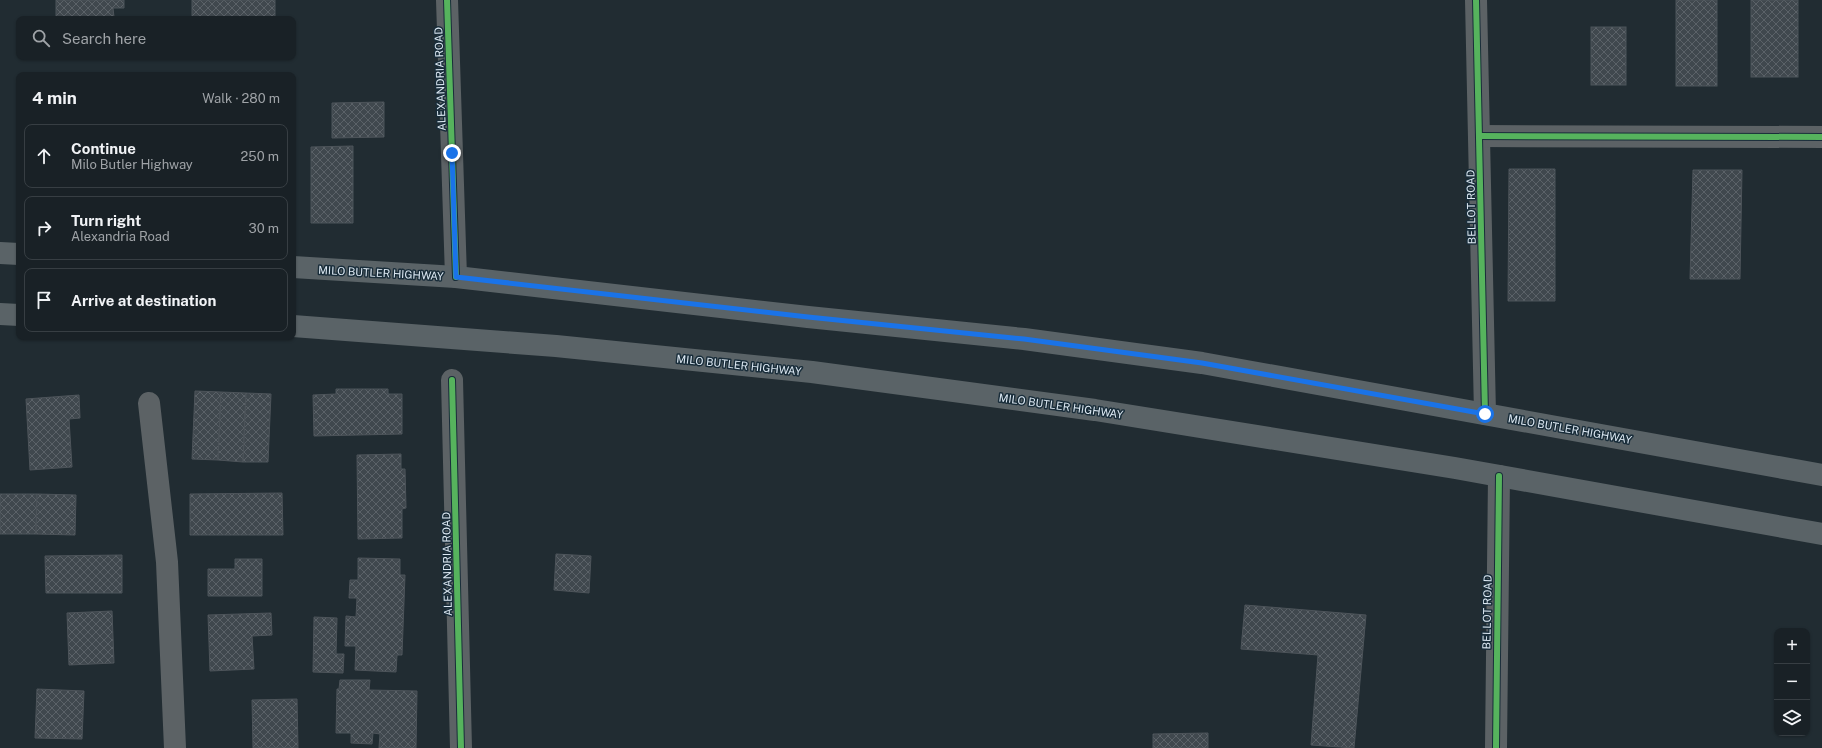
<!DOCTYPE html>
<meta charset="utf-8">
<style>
:root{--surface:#192126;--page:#262e32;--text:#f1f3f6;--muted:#9fa3a7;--line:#373e43}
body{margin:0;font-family:"Public Sans",sans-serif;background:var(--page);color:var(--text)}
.controls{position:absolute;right:12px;bottom:12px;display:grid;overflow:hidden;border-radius:8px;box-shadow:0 1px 3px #0004}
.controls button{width:36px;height:36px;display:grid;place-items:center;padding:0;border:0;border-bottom:1px solid var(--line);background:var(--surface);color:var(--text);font:20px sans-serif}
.stop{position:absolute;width:12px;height:12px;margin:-9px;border:3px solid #1a73e8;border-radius:50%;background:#fff}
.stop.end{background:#1a73e8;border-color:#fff;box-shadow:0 1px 4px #0008}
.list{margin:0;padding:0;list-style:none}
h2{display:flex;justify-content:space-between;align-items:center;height:52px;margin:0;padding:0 16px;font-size:17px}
h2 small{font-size:13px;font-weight:400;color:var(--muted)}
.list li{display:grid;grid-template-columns:26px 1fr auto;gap:12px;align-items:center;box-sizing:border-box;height:64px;margin:0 8px 8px;padding:0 8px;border:1px solid var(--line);border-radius:8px}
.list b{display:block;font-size:15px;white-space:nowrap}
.list p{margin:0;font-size:13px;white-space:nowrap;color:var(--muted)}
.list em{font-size:13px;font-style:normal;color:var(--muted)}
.icon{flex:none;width:22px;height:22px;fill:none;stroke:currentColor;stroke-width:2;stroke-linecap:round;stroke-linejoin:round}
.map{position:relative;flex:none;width:1822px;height:748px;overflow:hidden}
.search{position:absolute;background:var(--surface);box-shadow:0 1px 3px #0004;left:16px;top:16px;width:280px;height:44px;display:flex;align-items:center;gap:10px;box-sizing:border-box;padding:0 14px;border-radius:8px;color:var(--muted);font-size:15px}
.panel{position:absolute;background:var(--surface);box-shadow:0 1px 3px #0004;left:16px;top:72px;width:280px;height:268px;border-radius:8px}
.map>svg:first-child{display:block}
.building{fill:url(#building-cross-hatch);stroke:#4d545a}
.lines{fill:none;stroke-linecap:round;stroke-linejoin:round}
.minor{stroke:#5c6265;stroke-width:22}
.major{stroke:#5a6367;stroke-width:22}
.cycleway-casing{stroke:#192d3a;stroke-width:8}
.cycleway{stroke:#56b35d;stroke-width:6}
.route{stroke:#1a73e8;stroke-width:5}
.labels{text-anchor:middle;stroke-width:3;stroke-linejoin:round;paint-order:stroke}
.street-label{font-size:11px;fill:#dde9f3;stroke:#192d3a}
</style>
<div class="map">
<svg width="1822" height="748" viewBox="0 0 1822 748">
<defs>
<pattern id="building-cross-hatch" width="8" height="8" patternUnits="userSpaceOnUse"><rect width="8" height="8" fill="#40484e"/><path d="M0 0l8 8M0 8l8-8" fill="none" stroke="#5b6268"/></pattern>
</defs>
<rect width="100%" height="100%" fill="#212c32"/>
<g class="building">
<path d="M 56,0 L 124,0 L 124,8 L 113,8 L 114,17 L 56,17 Z"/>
<rect x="192" y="0" width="83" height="19"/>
<rect x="1676" y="0" width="41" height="86"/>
<rect x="1751" y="0" width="47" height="77"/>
<rect x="1591" y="27" width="35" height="58"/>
<path d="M 384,102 L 384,137 L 332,138 L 332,103 Z"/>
<path d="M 353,146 L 353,223 L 311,223 L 311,147 Z"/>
<path d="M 1509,169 L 1555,169 L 1555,301 L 1508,301 Z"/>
<path d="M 1693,170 L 1742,170 L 1740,279 L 1690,279 Z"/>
<path d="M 336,389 L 388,389 L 388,394 L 402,394 L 402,434 L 314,436 L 313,395 L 336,394 Z"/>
<path d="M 195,391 L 221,392 L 218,460 L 192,459 Z"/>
<path d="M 221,392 L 246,393 L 243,462 L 218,460 Z"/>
<path d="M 246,393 L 271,394 L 268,462 L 243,462 Z"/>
<path d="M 79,395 L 80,418 L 69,419 L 72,467 L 30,470 L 26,399 Z"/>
<path d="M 401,454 L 401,469 L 405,469 L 406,508 L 402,509 L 402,538 L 358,539 L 357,455 Z"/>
<path d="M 282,493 L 283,535 L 190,535 L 190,494 Z"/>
<path d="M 0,494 L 37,494 L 36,534 L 0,534 Z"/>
<path d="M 37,494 L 76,495 L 75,535 L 36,534 Z"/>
<path d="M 556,554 L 591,556 L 589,593 L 554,590 Z"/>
<path d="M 122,555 L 122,593 L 46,593 L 45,556 Z"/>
<path d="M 358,558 L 400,559 L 400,575 L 405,575 L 402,655 L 397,655 L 396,672 L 355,670 L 356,646 L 345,646 L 346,616 L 356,617 L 357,598 L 349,598 L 350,580 L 358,580 Z"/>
<path d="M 235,559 L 262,559 L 262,596 L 208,596 L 208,569 L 235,569 Z"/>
<path d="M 1245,605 L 1366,615 L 1354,748 L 1311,745 L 1318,655 L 1241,649 Z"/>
<path d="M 112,611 L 114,663 L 69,665 L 67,613 Z"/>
<path d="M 271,613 L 272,635 L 252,636 L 254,669 L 210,671 L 208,615 Z"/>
<path d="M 314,617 L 337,618 L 336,654 L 344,654 L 343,673 L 313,672 Z"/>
<path d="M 340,680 L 370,680 L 369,690 L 417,691 L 416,748 L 379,748 L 380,734 L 373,733 L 372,744 L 351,743 L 351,733 L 336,733 L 337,689 L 339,689 Z"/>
<path d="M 37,689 L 84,691 L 82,739 L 35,738 Z"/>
<path d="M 297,699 L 298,748 L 253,748 L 252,700 Z"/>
<path d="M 1208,733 L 1208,748 L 1153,748 L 1153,734 Z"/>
</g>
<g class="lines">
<g class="minor">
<path d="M 447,0 L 456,277"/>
<path d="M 1476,0 L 1485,414"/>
<path d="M 1479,136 L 1822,137"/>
<path d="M 452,380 L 461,748"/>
<path d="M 149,403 L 167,562 L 175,748"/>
<path d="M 1496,748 L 1499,476"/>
</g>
<g class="major">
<path d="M 0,253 L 19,254"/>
<path d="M 293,267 L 456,277 L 808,317 L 1024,339 L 1202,363 L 1822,475"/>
<path d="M 0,314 L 19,315"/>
<path d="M 293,326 L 556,346 L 812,372 L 1095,410 L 1455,468 L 1822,534"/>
</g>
<g class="cycleway-casing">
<g id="cycleway">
<path d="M 447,0 L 456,277"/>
<path d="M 1476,0 L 1485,414"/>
<path d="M 1479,136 L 1822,137"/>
<path d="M 452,380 L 461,748"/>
<path d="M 1496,748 L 1499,476"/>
</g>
</g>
<use href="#cycleway" class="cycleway"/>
</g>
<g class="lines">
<path class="route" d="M 452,153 L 456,277 L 808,317 L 1024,339 L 1202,363 L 1485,414"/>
</g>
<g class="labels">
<g class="street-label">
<text transform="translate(440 79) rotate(-92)" y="4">ALEXANDRIA ROAD</text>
<text transform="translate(1471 207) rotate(-91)" y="4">BELLOT ROAD</text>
<text transform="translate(381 273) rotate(3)" y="4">MILO BUTLER HIGHWAY</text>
<text transform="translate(739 365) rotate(6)" y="4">MILO BUTLER HIGHWAY</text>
<text transform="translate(1061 406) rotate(8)" y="4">MILO BUTLER HIGHWAY</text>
<text transform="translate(1570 429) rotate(10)" y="4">MILO BUTLER HIGHWAY</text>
<text transform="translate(447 564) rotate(-91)" y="4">ALEXANDRIA ROAD</text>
<text transform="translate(1487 612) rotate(-89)" y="4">BELLOT ROAD</text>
</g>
</g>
</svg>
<div class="controls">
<button>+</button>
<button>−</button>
<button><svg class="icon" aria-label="layers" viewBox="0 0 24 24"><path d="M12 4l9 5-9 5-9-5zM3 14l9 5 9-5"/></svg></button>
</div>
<div class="stop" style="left:1485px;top:414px"></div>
<div class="stop end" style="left:452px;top:153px"></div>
<div class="search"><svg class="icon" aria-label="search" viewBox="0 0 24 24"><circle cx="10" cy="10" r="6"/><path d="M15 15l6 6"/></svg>Search here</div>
<section class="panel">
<h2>4 min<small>Walk · 280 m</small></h2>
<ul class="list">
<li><svg class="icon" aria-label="ahead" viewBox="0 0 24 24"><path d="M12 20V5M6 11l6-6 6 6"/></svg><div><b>Continue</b><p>Milo Butler Highway</p></div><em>250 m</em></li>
<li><svg class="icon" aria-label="right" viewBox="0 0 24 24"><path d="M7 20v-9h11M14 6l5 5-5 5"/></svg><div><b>Turn right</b><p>Alexandria Road</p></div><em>30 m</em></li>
<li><svg class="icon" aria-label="arrive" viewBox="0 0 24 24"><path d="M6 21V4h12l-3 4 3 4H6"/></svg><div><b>Arrive at destination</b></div></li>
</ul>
</section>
</div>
